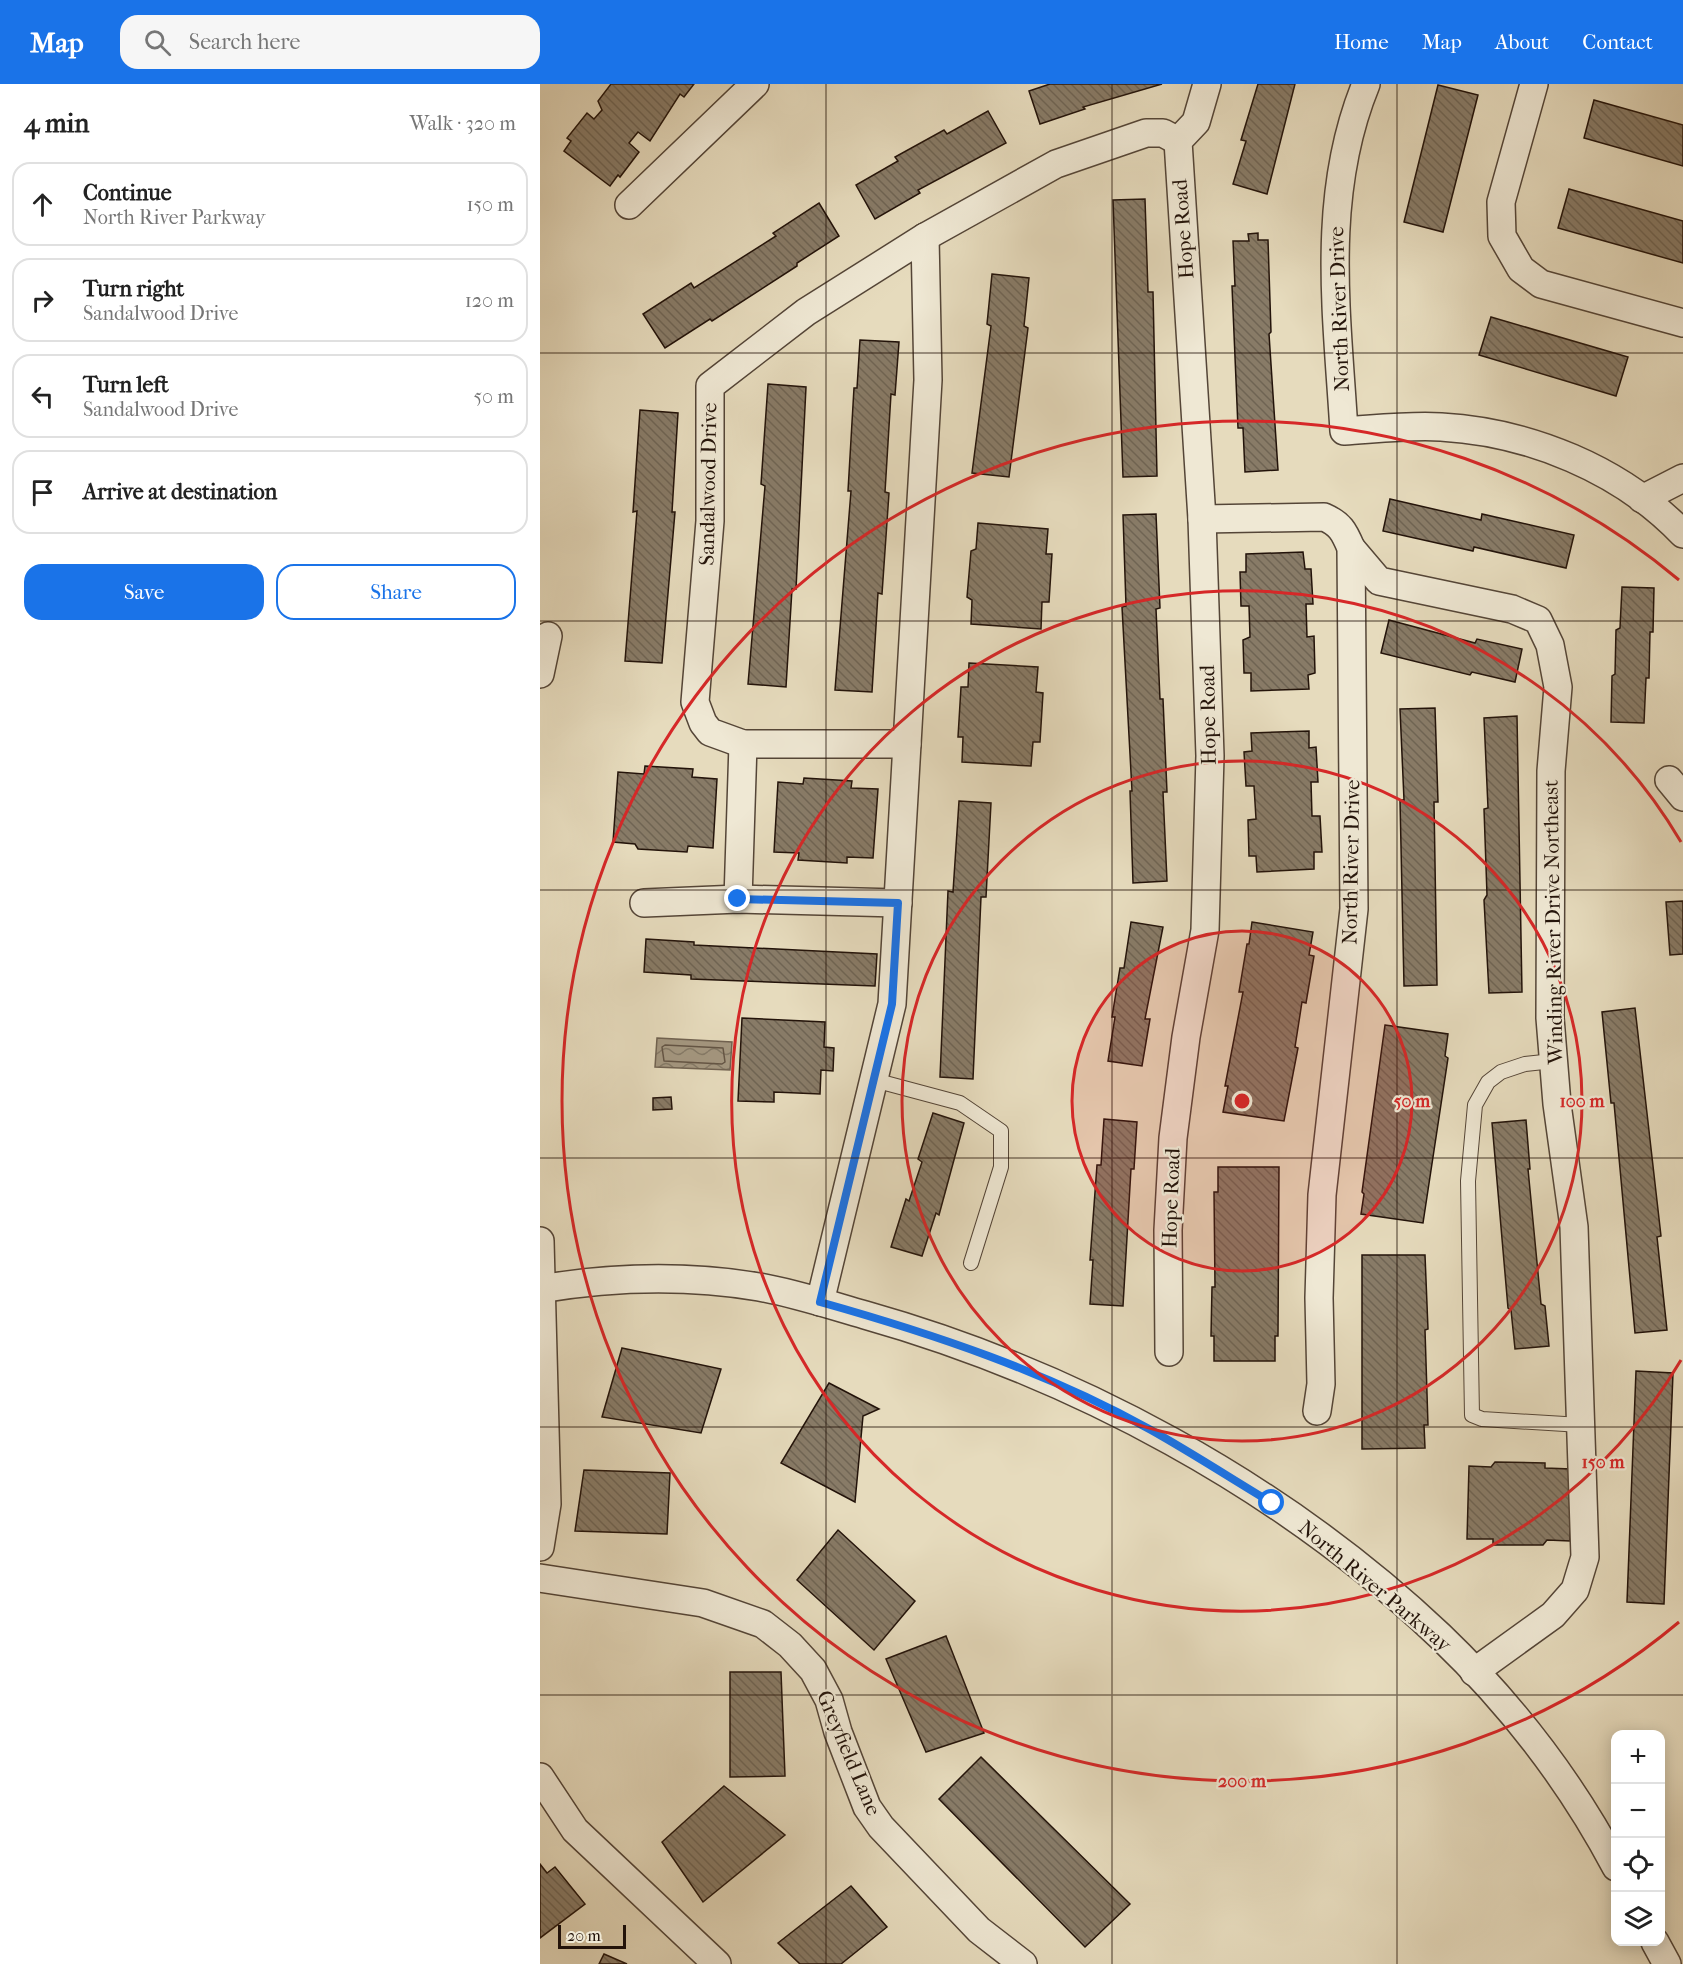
<!DOCTYPE html>
<meta charset="utf-8">
<style>
:root{--surface:#fff;--page:#f6f6f6;--text:#222;--muted:#767676;--line:#e0e0e0;--accent:#1a73e8}
body{margin:0;font-family:"IM FELL French Canon",serif;background:var(--page);color:var(--text)}
.controls{position:absolute;right:18px;bottom:18px;display:grid;overflow:hidden;border-radius:12px;box-shadow:0 3px 15px #0003}
.controls button{width:54px;height:54px;display:grid;place-items:center;padding:0;border:0;border-bottom:2px solid var(--line);background:var(--surface);color:var(--text);font:30px sans-serif}
.scale{position:absolute;left:18px;bottom:15px;width:68px;box-sizing:border-box;padding-left:6px;border:3px solid #23130a;border-top:0;font-size:16px;line-height:21px;white-space:nowrap;color:#23130a;-webkit-text-stroke:4px #efe8d4;paint-order:stroke}
.stop{position:absolute;width:18px;height:18px;margin:-14px;border:4px solid #1a73e8;border-radius:50%;background:#fff}
.stop.end{background:#1a73e8;border-color:#fff;box-shadow:0 2px 6px #0008}
.list{margin:0;padding:0;list-style:none}
h2{display:flex;justify-content:space-between;align-items:center;height:78px;margin:0;padding:0 24px;font-size:26px}
h2 small{font-size:20px;font-weight:400;color:var(--muted)}
.list li{display:grid;grid-template-columns:39px 1fr auto;gap:18px;align-items:center;box-sizing:border-box;height:84px;margin:0 12px 12px;padding:0 12px;border:2px solid var(--line);border-radius:18px}
.list b{display:block;font-size:22px;white-space:nowrap}
.list p{margin:0;font-size:20px;white-space:nowrap;color:var(--muted)}
.list em{font-size:20px;font-style:normal;color:var(--muted)}
.actions{display:flex;gap:12px;padding:18px 24px}
.actions a{flex:1;padding:14px 0;border:2px solid var(--accent);border-radius:18px;text-align:center;font-size:21px;color:var(--accent)}
.actions .main{background:var(--accent);color:#fff}
.icon{flex:none;width:33px;height:33px;fill:none;stroke:currentColor;stroke-width:2;stroke-linecap:round;stroke-linejoin:round}
.map{position:relative;flex:none;width:1143px;height:1880px;overflow:hidden}
header{display:flex;align-items:center;gap:36px;box-sizing:border-box;height:84px;padding:0 30px;background:var(--accent);color:#fff}
header strong{font-size:28px}
nav{display:flex;gap:33px;margin-inline-start:auto;font-size:21px}
.search{width:420px;height:54px;background:var(--page);display:flex;align-items:center;gap:15px;box-sizing:border-box;padding:0 21px;border-radius:18px;color:var(--muted);font-size:22px}
main{display:flex}
aside{flex:1;background:var(--surface)}
.map>svg:first-child{display:block}
.water{fill:url(#water-waves);stroke:#706251;stroke-width:1.5}
.lines{fill:none;stroke-linecap:round;stroke-linejoin:round}
.shore{stroke:#645545;stroke-width:1.5}
.building{fill:url(#building-back-hatch);stroke:#23130a;stroke-width:1.5}
.lane-casing{stroke:#544537;stroke-width:16}
.street-casing{stroke:#544537;stroke-width:30}
.lane{stroke:#efe8d4;stroke-width:14}
.street{stroke:#efe8d4;stroke-width:27}
.route{stroke:#1a73e8;stroke-width:8}
.grid{fill:none;stroke:#23130a;stroke-width:1.5;stroke-opacity:0.55}
.ring{fill:none;stroke:#d62828;stroke-width:3}
.labels{text-anchor:middle;stroke-width:4.5;stroke-linejoin:round;paint-order:stroke}
.street-label{font-size:21px;fill:#23130a;stroke:#efe8d4}
.centre{fill:#d62828;stroke:#efe8d4;stroke-width:3}
.ring-label{font-size:18px;text-anchor:middle;font-weight:bold;fill:#d62828;stroke:#efe8d4;stroke-width:4.5;stroke-linejoin:round;paint-order:stroke}
</style>
<header>
<strong>Map</strong>
<div class="search"><svg class="icon" aria-label="search" viewBox="0 0 24 24"><circle cx="10" cy="10" r="6"/><path d="M15 15l6 6"/></svg>Search here</div>
<nav><a>Home</a><a>Map</a><a>About</a><a>Contact</a></nav>
</header>
<main>
<aside>
<h2>4 min<small>Walk · 320 m</small></h2>
<ul class="list">
<li><svg class="icon" aria-label="ahead" viewBox="0 0 24 24"><path d="M12 20V5M6 11l6-6 6 6"/></svg><div><b>Continue</b><p>North River Parkway</p></div><em>150 m</em></li>
<li><svg class="icon" aria-label="right" viewBox="0 0 24 24"><path d="M7 20v-9h11M14 6l5 5-5 5"/></svg><div><b>Turn right</b><p>Sandalwood Drive</p></div><em>120 m</em></li>
<li><svg class="icon" aria-label="left" viewBox="0 0 24 24"><path d="M17 20v-9H6M10 6l-5 5 5 5"/></svg><div><b>Turn left</b><p>Sandalwood Drive</p></div><em>50 m</em></li>
<li><svg class="icon" aria-label="arrive" viewBox="0 0 24 24"><path d="M6 21V4h12l-3 4 3 4H6"/></svg><div><b>Arrive at destination</b></div></li>
</ul>
<div class="actions"><a class="main">Save</a><a>Share</a></div>
</aside>
<div class="map">
<svg width="1143" height="1880" viewBox="0 0 1143 1880">
<defs>
<pattern id="water-waves" width="16" height="10" patternUnits="userSpaceOnUse" patternTransform="scale(1.5)"><rect width="16" height="10" fill="#a49780"/><path d="M0 5q4-4 8 0t8 0" fill="none" stroke="#857a67"/></pattern>
<pattern id="building-back-hatch" width="6" height="6" patternUnits="userSpaceOnUse" patternTransform="scale(1.5)"><rect width="6" height="6" fill="#887b67"/><path d="M-1 5l2 2M0 0l6 6M5-1l2 2" fill="none" stroke="#6f6453"/></pattern>
</defs>
<rect width="100%" height="100%" fill="#e6dbbd"/>
<filter id="stains"><feTurbulence type="fractalNoise" baseFrequency=".00333" numOctaves="4"/><feColorMatrix values="0 0 0 0 .2 0 0 0 0 .09 0 0 0 0 .02 0 0 0 .5 -.17"/></filter>
<radialGradient id="worn" r=".72"><stop offset=".6" stop-color="#630" stop-opacity="0"/><stop offset="1" stop-color="#630" stop-opacity=".3"/></radialGradient>
<path class="water" d="M 117,954 L 192,958 L 190,986 L 115,983 Z"/>
<g class="lines">
<path class="shore" d="M 125,961 L 183,964 L 185,978 L 182,980 L 124,977 L 122,963 Z"/>
</g>
<g class="building">
<path d="M 71,0 L 154,0 L 144,13 L 140,10 L 110,57 L 98,48 L 89,59 L 99,68 L 80,93 L 78,91 L 70,102 L 24,67 L 31,57 L 27,54 L 47,29 L 54,35 L 62,26 L 58,17 Z"/>
<path d="M 510,0 L 622,0 L 543,23 L 545,25 L 500,40 L 489,7 Z"/>
<path d="M 718,0 L 755,0 L 727,110 L 693,100 L 706,57 L 701,56 Z"/>
<path d="M 898,1 L 938,11 L 903,148 L 864,138 Z"/>
<path d="M 1054,16 L 1143,41 L 1143,82 L 1044,54 Z"/>
<path d="M 448,27 L 466,59 L 378,106 L 380,109 L 335,135 L 316,101 L 358,77 L 355,73 L 404,46 L 407,50 Z"/>
<path d="M 1029,105 L 1143,137 L 1143,179 L 1018,144 Z"/>
<path d="M 605,115 L 608,208 L 613,208 L 617,392 L 583,393 L 573,116 Z"/>
<path d="M 279,119 L 299,152 L 257,179 L 257,182 L 172,237 L 170,235 L 125,264 L 103,230 L 151,199 L 154,204 L 236,152 L 233,149 Z"/>
<path d="M 718,149 L 718,156 L 728,156 L 731,248 L 729,250 L 738,386 L 705,388 L 703,344 L 698,344 L 692,202 L 695,202 L 693,157 L 709,157 L 708,150 Z"/>
<path d="M 452,190 L 489,194 L 484,242 L 488,244 L 469,393 L 432,389 L 451,242 L 447,240 Z"/>
<path d="M 951,233 L 1088,273 L 1076,312 L 939,271 Z"/>
<path d="M 320,256 L 359,258 L 355,311 L 351,310 L 345,408 L 349,409 L 342,510 L 338,509 L 332,608 L 295,606 L 311,407 L 308,407 L 314,304 L 317,304 Z"/>
<path d="M 228,300 L 266,303 L 256,505 L 252,505 L 246,603 L 208,600 L 225,402 L 221,400 Z"/>
<path d="M 100,326 L 138,329 L 132,428 L 135,428 L 122,579 L 85,577 L 97,427 L 93,428 Z"/>
<path d="M 850,415 L 941,436 L 942,430 L 1034,451 L 1026,484 L 934,463 L 933,467 L 843,447 Z"/>
<path d="M 616,430 L 620,524 L 616,525 L 620,615 L 623,615 L 627,708 L 623,708 L 627,797 L 593,799 L 590,707 L 592,707 L 582,523 L 586,522 L 583,431 Z"/>
<path d="M 438,439 L 508,445 L 506,470 L 512,470 L 509,518 L 502,518 L 501,545 L 431,540 L 432,516 L 427,513 L 431,467 L 436,465 Z"/>
<path d="M 763,468 L 765,485 L 771,485 L 773,520 L 766,520 L 767,553 L 774,552 L 775,589 L 768,591 L 769,605 L 711,607 L 711,589 L 704,589 L 703,556 L 710,553 L 709,522 L 701,522 L 700,488 L 706,488 L 706,470 Z"/>
<path d="M 1082,503 L 1114,504 L 1113,548 L 1110,548 L 1109,594 L 1106,594 L 1104,639 L 1071,638 L 1072,592 L 1075,590 L 1076,546 L 1080,544 Z"/>
<path d="M 849,536 L 935,559 L 937,555 L 982,565 L 975,598 L 932,588 L 930,591 L 841,569 Z"/>
<path d="M 429,579 L 498,583 L 496,608 L 503,609 L 500,658 L 493,658 L 491,682 L 422,678 L 423,653 L 418,653 L 421,603 L 428,603 Z"/>
<path d="M 895,624 L 898,718 L 894,718 L 897,901 L 864,902 L 860,716 L 864,716 L 860,625 Z"/>
<path d="M 977,632 L 982,908 L 949,909 L 944,816 L 947,811 L 944,725 L 948,724 L 944,634 Z"/>
<path d="M 769,647 L 769,664 L 776,663 L 778,698 L 771,698 L 772,732 L 780,732 L 782,768 L 774,768 L 774,785 L 717,788 L 716,772 L 709,772 L 708,736 L 716,735 L 714,702 L 706,702 L 704,668 L 712,667 L 711,649 Z"/>
<path d="M 105,682 L 153,685 L 152,693 L 177,695 L 173,764 L 148,762 L 147,768 L 98,765 L 95,760 L 73,758 L 78,688 L 104,690 Z"/>
<path d="M 264,694 L 312,697 L 311,704 L 338,705 L 333,774 L 307,773 L 307,779 L 258,776 L 259,769 L 234,768 L 238,698 L 263,700 Z"/>
<path d="M 419,717 L 451,719 L 446,813 L 441,813 L 433,995 L 400,993 L 408,807 L 413,808 Z"/>
<path d="M 1143,817 L 1143,870 L 1130,871 L 1126,818 Z"/>
<path d="M 591,838 L 623,843 L 605,935 L 610,935 L 602,982 L 568,977 L 575,933 L 572,933 L 580,884 L 584,884 Z"/>
<path d="M 712,838 L 773,848 L 769,871 L 774,872 L 766,919 L 762,918 L 755,963 L 758,964 L 744,1037 L 683,1028 L 688,1002 L 685,1002 L 703,908 L 699,908 L 707,860 L 709,860 Z"/>
<path d="M 106,855 L 154,858 L 154,861 L 337,870 L 335,902 L 151,895 L 151,891 L 104,888 Z"/>
<path d="M 1095,924 L 1121,1152 L 1117,1153 L 1127,1246 L 1095,1249 L 1074,1019 L 1071,1019 L 1062,928 Z"/>
<path d="M 202,934 L 285,938 L 284,963 L 294,964 L 293,987 L 281,986 L 280,1010 L 234,1008 L 234,1018 L 198,1017 Z"/>
<path d="M 845,941 L 908,950 L 905,972 L 908,974 L 883,1139 L 821,1130 L 824,1110 L 822,1108 Z"/>
<path d="M 131,1013 L 132,1025 L 113,1026 L 113,1014 Z"/>
<path d="M 393,1029 L 424,1039 L 399,1131 L 396,1129 L 382,1172 L 351,1163 L 366,1115 L 369,1117 L 382,1078 L 378,1075 Z"/>
<path d="M 564,1035 L 597,1038 L 594,1085 L 591,1085 L 583,1222 L 550,1220 L 553,1176 L 550,1176 L 557,1081 L 561,1081 Z"/>
<path d="M 986,1036 L 990,1085 L 988,1085 L 1001,1220 L 1005,1222 L 1009,1262 L 975,1265 L 971,1226 L 968,1224 L 952,1039 Z"/>
<path d="M 678,1083 L 739,1083 L 738,1252 L 735,1252 L 735,1277 L 674,1277 L 674,1252 L 671,1252 L 672,1203 L 675,1203 L 674,1108 L 678,1108 Z"/>
<path d="M 822,1171 L 885,1171 L 888,1245 L 885,1246 L 888,1341 L 884,1341 L 885,1364 L 822,1365 Z"/>
<path d="M 82,1264 L 181,1285 L 161,1349 L 62,1333 Z"/>
<path d="M 1096,1287 L 1133,1289 L 1124,1520 L 1087,1518 Z"/>
<path d="M 289,1299 L 339,1325 L 323,1332 L 315,1418 L 241,1379 Z"/>
<path d="M 955,1378 L 1005,1379 L 1005,1384 L 1031,1385 L 1030,1457 L 1007,1456 L 1003,1461 L 953,1461 L 953,1455 L 927,1455 L 929,1382 L 951,1383 Z"/>
<path d="M 44,1386 L 130,1389 L 127,1450 L 35,1447 Z"/>
<path d="M 298,1446 L 375,1517 L 334,1566 L 257,1496 Z"/>
<path d="M 406,1552 L 444,1649 L 386,1668 L 346,1575 Z"/>
<path d="M 190,1588 L 241,1588 L 245,1692 L 190,1693 Z"/>
<path d="M 441,1673 L 590,1820 L 545,1863 L 399,1715 Z"/>
<path d="M 184,1702 L 245,1751 L 163,1818 L 122,1758 Z"/>
<path d="M 0,1780 L 7,1789 L 15,1783 L 45,1820 L 0,1854 Z"/>
<path d="M 311,1802 L 347,1843 L 301,1880 L 260,1880 L 238,1859 Z"/>
<path d="M 64,1870 L 87,1880 L 59,1880 Z"/>
</g>
<g class="lines">
<g class="lane-casing">
<g id="lane">
<path d="M 1013,977 L 985,980 L 961,988 L 948,998 L 935,1021 L 928,1097 L 932,1331 L 942,1335 L 1041,1341"/>
<path d="M 334,996 L 420,1019 L 461,1047 L 461,1083 L 431,1179"/>
</g>
</g>
<g class="street-casing">
<g id="street">
<path d="M 826,0 C 780,112 797,230 804,347 C 836,345 869,341 901,343 C 989,348 1081,385 1143,450"/>
<path d="M 994,0 L 961,118 L 962,152 L 981,185 L 1001,200 L 1143,239"/>
<path d="M 89,121 L 215,0"/>
<path d="M 1102,415 L 1143,394"/>
<path d="M 662,435 L 784,433 C 800,440 804,447 811,464 L 814,825 L 782,1111 L 779,1214 L 781,1300 L 777,1327"/>
<path d="M 811,464 L 839,497 L 972,525 L 998,536 L 1010,561 L 1018,603 L 1011,687 L 1010,934 L 1017,1020 L 1034,1143 L 1045,1473 L 1035,1506 L 1013,1531 L 934,1588"/>
<path d="M 0,590 L 8,552"/>
<path d="M 367,660 L 203,660 L 170,648 L 163,639 L 155,618 L 170,437 L 170,302 L 266,228 L 385,153 L 516,80 L 606,49 L 623,49 L 638,57"/>
<path d="M 1129,696 L 1143,713"/>
<path d="M 198,815 L 203,660"/>
<path d="M 104,819 L 198,815 L 358,819"/>
<path d="M 0,1157 L 7,1420 L 0,1463"/>
<path d="M 0,1205 C 72,1193 147,1191 219,1203 C 254,1209 290,1221 325,1231 C 534,1290 742,1402 900,1552 C 970,1619 1031,1698 1076,1783"/>
<path d="M 280,1218 L 352,920 L 388,296 L 385,153"/>
<path d="M 629,1268 L 628,1146 L 633,1054 L 646,953 L 665,846 L 670,672 L 662,435 L 638,57 L 656,38 L 667,0"/>
<path d="M 0,1494 L 163,1519 L 223,1540 L 250,1561 L 273,1586 L 289,1616 L 298,1648 L 327,1723 L 341,1743 L 439,1846 L 483,1880"/>
<path d="M 0,1693 L 35,1746 L 177,1880"/>
<path d="M 1115,1858 L 1127,1880"/>
</g>
</g>
<use href="#lane" class="lane"/>
<use href="#street" class="street"/>
</g>
<g class="lines">
<path class="route" d="M 198,815 L 358,819 L 352,920 L 280,1218 C 394,1250 507,1288 611,1346 C 652,1369 692,1395 732,1419"/>
</g>
<path class="grid" d="M 286,0 L 286,1880M 572,0 L 572,1880M 857,0 L 857,1880M 0,269 L 1143,269M 0,537 L 1143,537M 0,806 L 1143,806M 0,1074 L 1143,1074M 0,1343 L 1143,1343M 0,1611 L 1143,1611"/>
<circle cx="702" cy="1017" r="170" fill="#d62828" fill-opacity=".12"/>
<g class="ring">
<circle cx="702" cy="1017" r="170"/>
<circle cx="702" cy="1017" r="340"/>
<path d="M1141 1276A510 510 0 1 1 1141 758"/>
<path d="M1139 1538A680 680 0 1 1 1139 496"/>
</g>
<g class="labels">
<g class="street-label">
<text transform="translate(643 145) rotate(-94)" y="7">Hope Road</text>
<text transform="translate(799 225) rotate(-92)" y="7">North River Drive</text>
<text transform="translate(168 400) rotate(-89)" y="7">Sandalwood Drive</text>
<text transform="translate(668 631) rotate(-91)" y="7">Hope Road</text>
<text transform="translate(811 778) rotate(-89)" y="7">North River Drive</text>
<text transform="translate(1013 838) rotate(-91)" y="7">Winding River Drive Northeast</text>
<text transform="translate(631 1114) rotate(-88)" y="7">Hope Road</text>
<text transform="translate(835 1502) rotate(40)" y="7">North River Parkway</text>
<text transform="translate(309 1669) rotate(67)" y="7">Greyfield Lane</text>
</g>
</g>
<circle cx="702" cy="1017" r="9" class="centre"/>
<g class="ring-label">
<text x="872" y="1023">50 m</text>
<text x="1042" y="1023">100 m</text>
<text x="1063" y="1384">150 m</text>
<text x="702" y="1703">200 m</text>
</g>
<rect width="100%" height="100%" filter="url(#stains)"/>
<rect width="100%" height="100%" fill="url(#worn)"/>
</svg>
<div class="controls">
<button>+</button>
<button>−</button>
<button><svg class="icon" aria-label="locate" viewBox="0 0 24 24"><circle cx="12" cy="12" r="6"/><path d="M12 2v4M12 18v4M2 12h4M18 12h4"/></svg></button>
<button><svg class="icon" aria-label="layers" viewBox="0 0 24 24"><path d="M12 4l9 5-9 5-9-5zM3 14l9 5 9-5"/></svg></button>
</div>
<div class="scale">20 m</div>
<div class="stop" style="left:732px;top:1419px"></div>
<div class="stop end" style="left:198px;top:815px"></div>
</div>
</main>
